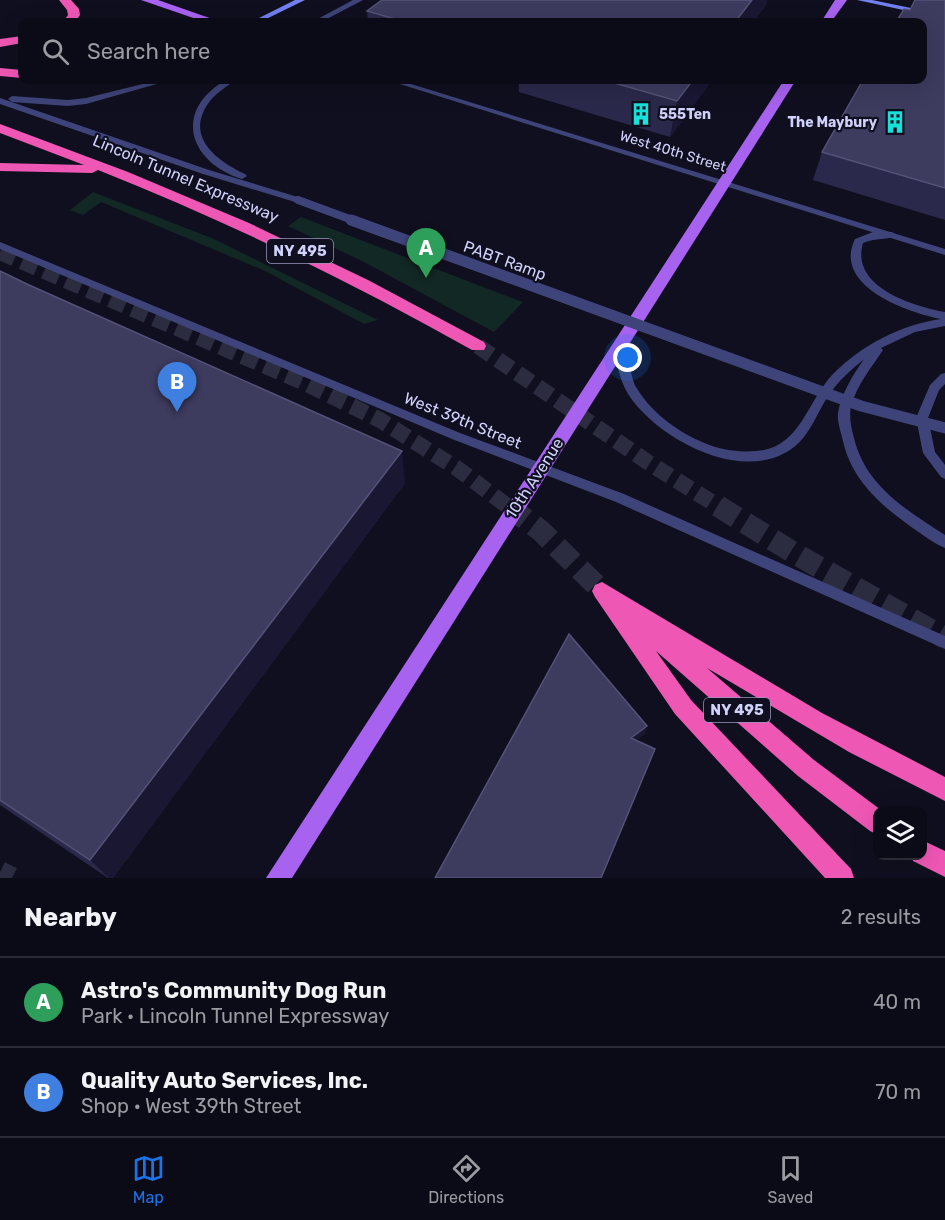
<!DOCTYPE html>
<meta charset="utf-8">
<style>
:root{--surface:#0b0b17;--page:#191924;--text:#f1f3f6;--muted:#9a9ba1;--line:#2b2b36;--accent:#1a73e8}
body{margin:0;font-family:Rubik,sans-serif;background:var(--page);color:var(--text)}
.controls{position:absolute;right:18px;bottom:18px;display:grid;overflow:hidden;border-radius:12px;box-shadow:0 6px 24px #0002}
.controls button{width:54px;height:54px;display:grid;place-items:center;padding:0;border:0;border-bottom:2px solid var(--line);background:var(--surface);color:var(--text);font:30px sans-serif}
.you{position:absolute;left:628px;top:358px;width:21px;height:21px;margin:-15px;border:4px solid #fff;border-radius:50%;background:#1a73e8;box-shadow:0 0 0 9px #1a73e833}
.badge{display:grid;place-items:center;width:39px;height:39px;border-radius:50%;background:var(--accent);color:#fff;font-size:20px;font-weight:700}
.pin{position:absolute;translate:-50% -50px;filter:drop-shadow(0 2px 3px #0008)}
.pin::after{content:'';position:absolute;top:32px;width:21px;height:18px;background:inherit;clip-path:polygon(0 0,100% 0,50% 100%)}
.list{margin:0;padding:0;list-style:none}
h2{display:flex;justify-content:space-between;align-items:center;height:78px;margin:0;padding:0 24px;font-size:26px}
h2 small{font-size:20px;font-weight:400;color:var(--muted)}
.list li{display:grid;grid-template-columns:39px 1fr auto;gap:18px;align-items:center;box-sizing:border-box;height:90px;padding:0 24px;border-top:2px solid var(--line)}
.list b{display:block;font-size:22px;white-space:nowrap}
.list p{margin:0;font-size:20px;white-space:nowrap;color:var(--muted)}
.list em{font-size:20px;font-style:normal;color:var(--muted)}
.icon{flex:none;width:33px;height:33px;fill:none;stroke:currentColor;stroke-width:2;stroke-linecap:round;stroke-linejoin:round}
.map{position:relative;flex:none;width:945px;height:878px;overflow:hidden}
.search{position:absolute;background:var(--surface);box-shadow:0 6px 24px #0002;left:18px;right:18px;top:18px;height:66px;display:flex;align-items:center;gap:15px;box-sizing:border-box;padding:0 21px;border-radius:12px;color:var(--muted);font-size:22px}
.sheet{height:258px;background:var(--surface)}
nav{display:flex;justify-content:space-around;align-items:center;box-sizing:border-box;height:84px;border-top:2px solid var(--line);background:var(--surface);font-size:16px;color:var(--muted)}
nav a{display:grid;justify-items:center;gap:3px}
nav .on{color:var(--accent)}
.map>svg:first-child{display:block}
.green{fill:#122824}
.lines{fill:none;stroke-linecap:round;stroke-linejoin:round}
.highway-tunnel-far1{stroke:#2c2c40;stroke-width:16;stroke-dasharray:16 8;stroke-linecap:butt}
.highway-tunnel{stroke:#2c2c40;stroke-width:22;stroke-dasharray:22 10;stroke-linecap:butt}
.lane{fill:#3e4479;fill-rule:evenodd}
.street{fill:#3e4479;fill-rule:evenodd}
.secondary{fill:#717ff1;fill-rule:evenodd}
.primary{fill:#a862f0;fill-rule:evenodd}
.highway{fill:#ef57b5;fill-rule:evenodd}
.lane-bridge-far1{stroke:#3e4479;stroke-width:8}
.lane-bridge{stroke:#3e4479;stroke-width:11}
.wall{fill:#2b294b}
.shaded-wall{fill:#191732}
.building{fill:#3d3b5e;stroke:#545377;stroke-width:1.5}
.labels{text-anchor:middle;stroke-width:4.5;stroke-linejoin:round;paint-order:stroke}
.far-poi-label{font-size:14px;font-weight:bold;fill:#d1d2fb;stroke:#0f0f1f;text-anchor:start}
.far-street-label{font-size:14px;fill:#d1d2fb;stroke:#0f0f1f}
.shield{fill:#0f0f1f;stroke:#9798b9;stroke-width:1.5}
.shield-label{font-size:15px;font-weight:bold;fill:#d1d2fb}
.street-label{font-size:16px;fill:#d1d2fb;stroke:#0f0f1f}
</style>
<div class="map">
<svg width="945" height="878" viewBox="0 0 945 878">
<rect width="100%" height="100%" fill="#0f0f1f"/>
<g class="green">
<path d="M 93,192 L 214,239 L 378,320 L 364,324 L 265,271 L 101,202 L 83,215 L 70,210 Z"/>
<path d="M 301,217 L 504,295 L 523,302 L 494,332 L 362,261 L 288,226 Z"/>
</g>
<g class="lines">
<g class="highway-tunnel-far1">
<path d="M 0,252 L 305,383 L 380,420 L 458,469 L 510,508"/>
<path d="M 478,346 L 649,463 L 721,508"/>
</g>
<g class="highway-tunnel">
<path d="M 508,506 L 541,531 L 602,591"/>
<path d="M 718,506 L 794,553 L 945,638"/>
<path d="M 0,872 L 12,878"/>
</g>
<g class="lane">
<path d="M 353,0 L 363,0 L 321,22 L 312,22 Z"/>
<path d="M 159,80 L 171,80 L 86,104 L 68,106 L 12,102 L 8,99 L 12,96 L 68,100 L 86,98 Z"/>
<path d="M 226,80 L 235,80 C 227,87 217,92 210,101 C 183,136 217,161 245,174 L 247,176 L 242,179 C 188,162 173,110 226,80 Z"/>
<path d="M 0,98 L 209,170 L 301,198 L 303,200 L 301,202 L 295,202 L 203,174 L 0,104 Z"/>
<path d="M 873,232 L 892,232 L 897,235 C 890,240 874,238 863,243 C 850,287 913,306 945,312 L 945,326 L 915,332 L 881,348 L 883,350 C 871,368 857,385 851,406 C 849,417 851,427 854,438 C 865,485 906,510 945,535 L 945,548 C 935,544 926,537 917,531 C 884,508 852,482 843,441 C 841,432 837,422 838,413 C 841,394 853,375 864,359 C 851,370 838,381 829,395 C 817,412 811,434 794,447 C 744,486 657,439 628,394 C 619,379 617,362 613,346 L 619,342 C 628,345 630,377 636,387 C 653,416 687,439 719,448 C 731,451 743,452 756,451 C 800,449 807,401 833,374 C 862,345 900,325 941,319 C 907,312 832,286 855,239 Z"/>
<path d="M 945,373 L 945,384 L 939,390 L 928,418 L 935,452 L 945,465 L 945,479 L 941,477 L 923,453 L 916,418 L 930,385 L 941,374 Z"/>
</g>
<g class="street">
<path d="M 387,80 L 398,80 L 945,249 L 945,255 Z"/>
<path d="M 0,242 L 460,433 L 624,494 L 945,636 L 945,649 L 616,502 L 452,439 L 0,249 Z"/>
</g>
<g class="secondary">
<path d="M 295,0 L 305,0 L 260,22 L 251,22 Z"/>
<path d="M 857,0 L 872,0 L 945,15 L 945,19 Z"/>
</g>
<g class="primary">
<path d="M 141,0 L 158,0 L 221,22 L 205,22 Z"/>
<path d="M 835,0 L 847,0 L 831,22 L 821,22 Z"/>
<path d="M 784,80 L 796,80 L 292,878 L 266,878 Z"/>
</g>
<g class="highway">
<path d="M 59,0 L 71,0 L 79,9 L 80,15 L 75,22 L 63,22 L 68,15 L 67,10 Z"/>
<path d="M 22,36 L 22,43 L 0,47 L 0,39 Z"/>
<path d="M 0,68 L 22,70 L 22,78 L 0,76 Z"/>
<path d="M 0,124 L 128,172 L 249,223 L 368,280 L 484,342 L 486,346 L 484,350 L 472,350 C 351,282 227,221 98,170 L 92,173 L 0,171 L 0,163 L 84,165 L 0,133 Z"/>
<path d="M 602,582 L 822,713 L 945,777 L 945,801 L 849,752 L 707,668 L 814,760 L 881,810 L 878,810 L 878,835 L 870,831 L 798,776 L 656,651 L 691,700 L 851,869 L 854,878 L 825,878 L 675,714 L 595,597 L 592,591 L 595,585 Z"/>
<path d="M 922,840 L 945,851 L 945,877 L 913,861 L 911,856 L 922,856 Z"/>
</g>
<path class="lane-bridge-far1" d="M 298,200 L 355,221"/>
<path class="lane-bridge" d="M 351,220 L 861,406 L 945,428"/>
</g>
<g class="wall">
<path d="M 382,0 L 767,0 L 766,5 L 753,22 L 368,22 L 367,11 Z"/>
<path d="M 945,0 L 945,220 L 813,180 L 822,152 Z"/>
<path d="M 519,80 L 712,80 L 670,137 L 519,92 Z"/>
<path d="M 0,271 L 29,285 L 405,483 L 113,878 L 108,878 L 0,805 Z"/>
</g>
<g class="shaded-wall">
<path d="M 752,0 L 767,0 L 766,5 L 753,22 L 735,22 Z"/>
<path d="M 693,80 L 712,80 L 670,137 L 677,101 Z"/>
<path d="M 402,451 L 405,483 L 113,878 L 109,878 L 90,860 Z"/>
<path d="M 647,726 L 645,734 L 629,746 L 631,738 Z"/>
</g>
<g class="building">
<path d="M 382,0 L 752,0 L 735,22 L 405,22 L 367,11 Z"/>
<path d="M 915,0 L 945,0 L 945,188 L 822,152 L 863,80 L 922,80 L 922,22 L 896,22 L 904,9 L 910,10 Z"/>
<path d="M 604,80 L 693,80 L 677,101 Z"/>
<path d="M 0,271 L 29,285 L 402,451 L 90,860 L 0,800 Z"/>
<path d="M 569,634 L 647,726 L 631,738 L 655,749 L 601,878 L 435,878 Z"/>
</g>
<defs>
<g id="building-bare" transform="scale(1.8)"><path d="M-4-6H4V6H1V3H-1V6H-4ZM-2.5-4.3h1.7v1.8h-1.7ZM.8-4.3h1.7v1.8H.8ZM-2.5-1h1.7V.8h-1.7ZM.8-1h1.7V.8H.8Z" fill="#16e1da" stroke="#0f0f1f" stroke-width="2.5" paint-order="stroke"/></g>
</defs>
<g fill-rule="evenodd">
<use href="#building-bare" x="641" y="114"/>
<use href="#building-bare" x="895" y="122"/>
</g>
<g class="labels">
<g class="far-poi-label">
<text x="659" y="119">555Ten</text>
<text x="877" y="127" text-anchor="end">The Maybury</text>
</g>
<g class="far-street-label">
<text transform="translate(673 151) rotate(17)" y="5">West 40th Street</text>
</g>
<g class="shield">
<rect x="267" y="239" width="66" height="24" rx="4.5"/>
<rect x="704" y="698" width="66" height="24" rx="4.5"/>
</g>
<g class="shield-label">
<text x="300" y="256">NY 495</text>
<text x="737" y="715">NY 495</text>
</g>
<g class="street-label">
<text transform="translate(186 178) rotate(23)" y="6">Lincoln Tunnel Expressway</text>
<text transform="translate(505 260) rotate(20)" y="6">PABT Ramp</text>
<text transform="translate(463 420) rotate(22)" y="6">West 39th Street</text>
<text transform="translate(534 478) rotate(-57)" y="6">10th Avenue</text>
</g>
</g>
</svg>
<div class="controls">
<button><svg class="icon" aria-label="layers" viewBox="0 0 24 24"><path d="M12 4l9 5-9 5-9-5zM3 14l9 5 9-5"/></svg></button>
</div>
<div class="you"></div>
<div class="pin badge" style="left:426px;top:278px;background:#2e9e5b">A</div>
<div class="pin badge" style="left:177px;top:412px;background:#3f7fe0">B</div>
<div class="search"><svg class="icon" aria-label="search" viewBox="0 0 24 24"><circle cx="10" cy="10" r="6"/><path d="M15 15l6 6"/></svg>Search here</div>
</div>
<section class="sheet">
<h2>Nearby<small>2 results</small></h2>
<ul class="list">
<li><span class="badge" style="background:#2e9e5b">A</span><div><b>Astro's Community Dog Run</b><p>Park · Lincoln Tunnel Expressway</p></div><em>40 m</em></li>
<li><span class="badge" style="background:#3f7fe0">B</span><div><b>Quality Auto Services, Inc.</b><p>Shop · West 39th Street</p></div><em>70 m</em></li>
</ul>
</section>
<nav>
<a class="on"><svg class="icon" aria-label="map" viewBox="0 0 24 24"><path d="M3 6l6-2 6 2 6-2v14l-6 2-6-2-6 2zM9 4v14M15 6v14"/></svg>Map</a>
<a><svg class="icon" aria-label="directions" viewBox="0 0 24 24"><path d="M12 3l9 9-9 9-9-9zM9 14v-3h6M13 9l2 2-2 2"/></svg>Directions</a>
<a><svg class="icon" aria-label="saved" viewBox="0 0 24 24"><path d="M7 4h10v16l-5-4-5 4z"/></svg>Saved</a>
</nav>
